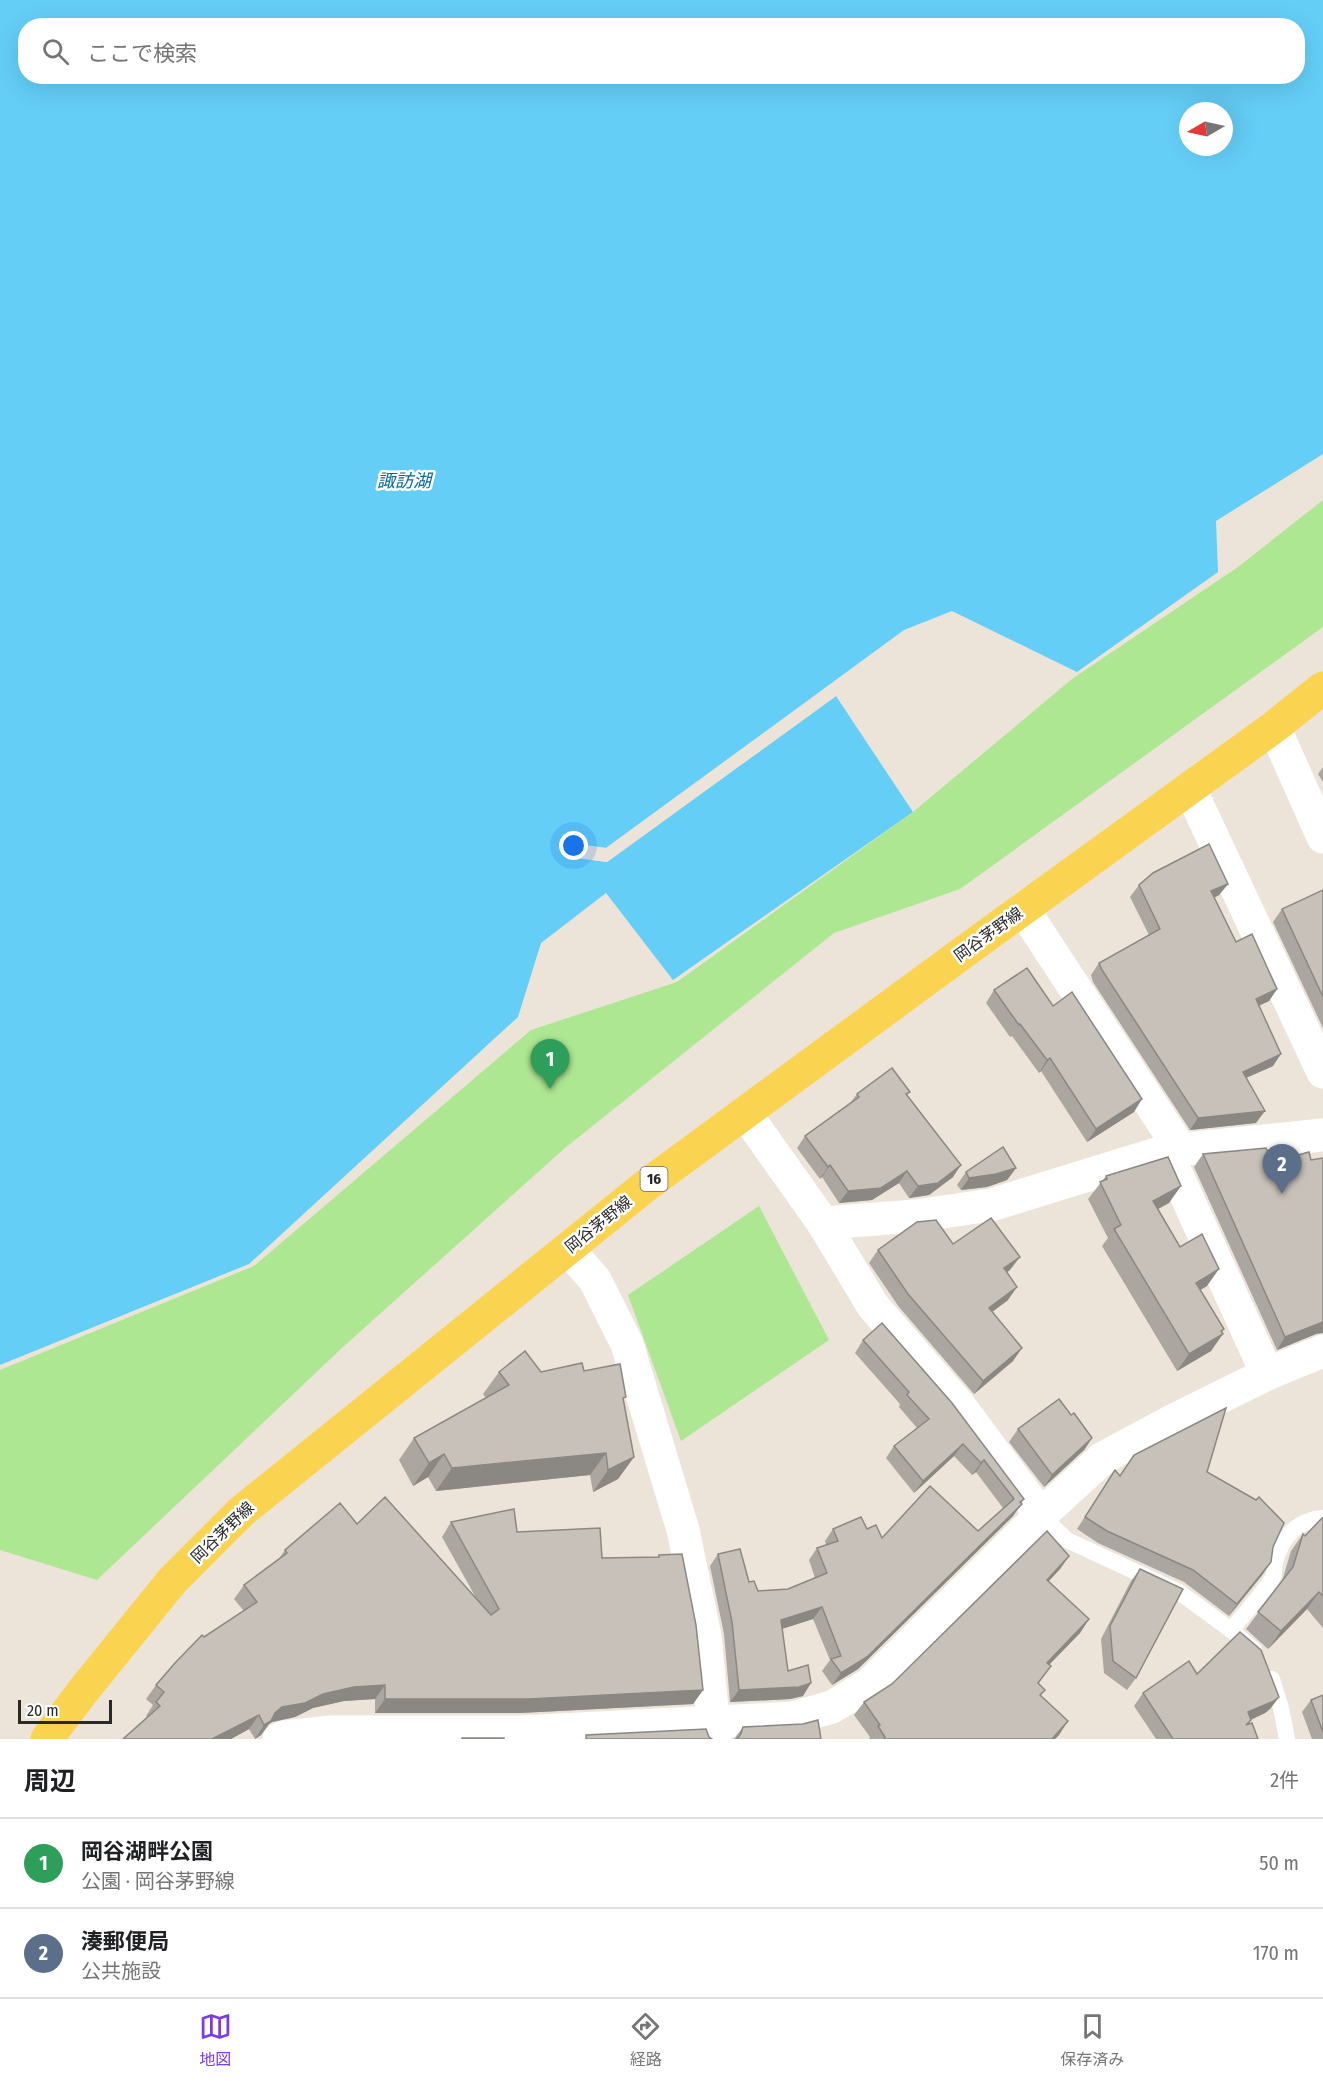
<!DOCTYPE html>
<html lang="ja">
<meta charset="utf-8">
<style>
:root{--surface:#fff;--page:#f2f2f2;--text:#202124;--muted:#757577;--line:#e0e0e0;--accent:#7c3aed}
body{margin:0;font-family:"Fira Sans Condensed","Noto Sans JP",sans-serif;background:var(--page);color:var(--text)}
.compass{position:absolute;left:1179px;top:102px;width:54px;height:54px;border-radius:50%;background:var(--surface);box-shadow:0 6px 24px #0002;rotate:261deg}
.scale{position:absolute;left:18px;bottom:15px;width:94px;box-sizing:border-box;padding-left:6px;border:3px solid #292929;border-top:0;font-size:16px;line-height:21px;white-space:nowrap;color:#292929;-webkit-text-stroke:4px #fff;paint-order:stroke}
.you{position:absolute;left:574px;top:846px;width:21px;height:21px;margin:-15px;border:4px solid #fff;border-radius:50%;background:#1a73e8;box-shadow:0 0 0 9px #1a73e833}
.badge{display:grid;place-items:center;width:39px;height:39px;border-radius:50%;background:var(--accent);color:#fff;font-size:20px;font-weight:700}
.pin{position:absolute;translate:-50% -50px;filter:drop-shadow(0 2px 3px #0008)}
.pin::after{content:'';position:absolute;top:32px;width:21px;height:18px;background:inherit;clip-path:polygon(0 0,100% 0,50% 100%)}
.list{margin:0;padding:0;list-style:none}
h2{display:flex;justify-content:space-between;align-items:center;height:78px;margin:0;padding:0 24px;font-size:26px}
h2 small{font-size:20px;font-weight:400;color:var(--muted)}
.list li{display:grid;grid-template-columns:39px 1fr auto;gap:18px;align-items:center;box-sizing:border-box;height:90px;padding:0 24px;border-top:2px solid var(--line)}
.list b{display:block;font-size:22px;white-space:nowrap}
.list p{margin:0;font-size:20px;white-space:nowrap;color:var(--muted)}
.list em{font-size:20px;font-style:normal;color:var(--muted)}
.icon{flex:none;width:33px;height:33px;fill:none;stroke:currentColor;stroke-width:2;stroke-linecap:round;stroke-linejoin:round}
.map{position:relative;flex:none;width:1323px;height:1739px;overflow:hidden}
.search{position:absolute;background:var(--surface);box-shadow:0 6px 24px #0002;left:18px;right:18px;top:18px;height:66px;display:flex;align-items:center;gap:15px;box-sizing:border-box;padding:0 21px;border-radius:24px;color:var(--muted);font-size:22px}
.sheet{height:258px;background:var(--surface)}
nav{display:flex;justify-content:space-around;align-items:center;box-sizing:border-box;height:84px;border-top:2px solid var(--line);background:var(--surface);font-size:16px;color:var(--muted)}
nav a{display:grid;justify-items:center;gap:3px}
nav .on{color:var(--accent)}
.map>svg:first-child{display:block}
.green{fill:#ade791}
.water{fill:#64cef7;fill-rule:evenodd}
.pier{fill:#ece4d9}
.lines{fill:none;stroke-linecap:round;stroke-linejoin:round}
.lane{stroke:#fff;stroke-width:16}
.street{stroke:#fff;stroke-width:33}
.primary{stroke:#fad450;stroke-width:33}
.wall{fill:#aba69f}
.shaded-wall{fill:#8b8782}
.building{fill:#c7c1b9;stroke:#8b8782;stroke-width:1.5}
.labels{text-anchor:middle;stroke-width:5;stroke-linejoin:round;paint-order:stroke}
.shield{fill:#fff;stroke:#696969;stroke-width:1.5}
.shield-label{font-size:15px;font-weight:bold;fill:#292929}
.street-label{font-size:16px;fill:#292929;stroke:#fff}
.water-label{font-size:18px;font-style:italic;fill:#0469a1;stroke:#fff}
</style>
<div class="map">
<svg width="1323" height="1739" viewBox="0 0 1323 1739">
<rect width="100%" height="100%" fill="#ece4d9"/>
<g class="green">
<path d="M 1323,500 L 1323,627 L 960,889 L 834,933 L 565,1148 L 343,1347 L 97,1580 L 0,1550 L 0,1370 L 254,1266 L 531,1030 L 677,982 L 913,812 L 1072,679 L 1238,567 Z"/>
<path d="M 759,1206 L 829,1340 L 681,1441 L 628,1295 Z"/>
</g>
<path class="water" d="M 0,0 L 1323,0 L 1323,454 L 1216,521 L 1218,572 L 1077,672 L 952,611 L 904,630 L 606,848 L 579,845 L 578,858 L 607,862 L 836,696 L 913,812 L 673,980 L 606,893 L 541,943 L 518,1017 L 249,1264 L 0,1365 ZM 26,26 L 1298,26 L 1298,76 L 26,76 ZM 1188,111 L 1224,111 L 1224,147 L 1188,147 Z"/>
<path class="pier" d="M 829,686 L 831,689 L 608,851 L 582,848 L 581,855 L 606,859 L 834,694 L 836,696 L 607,862 L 578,858 L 579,844 L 606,848 Z"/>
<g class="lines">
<g class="lane">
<path d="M 1041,1515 L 1067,1540 L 1179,1592 L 1231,1630 L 1254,1650"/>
<path d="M 1231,1630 C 1244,1614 1260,1597 1272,1579 C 1275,1574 1274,1568 1275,1562 C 1282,1537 1297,1520 1323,1518"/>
<path d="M 1272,1679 L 1281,1708 L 1287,1739"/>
</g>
<g class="street">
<path d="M 1274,727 L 1323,837"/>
<path d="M 1190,789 L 1323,1072"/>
<path d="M 1023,909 L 1181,1150"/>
<path d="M 745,1113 L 823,1223 L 873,1306 L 958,1404 L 1041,1515"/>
<path d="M 1166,1151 L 1267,1374"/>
<path d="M 823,1223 L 915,1216 L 991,1205 L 1166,1151 L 1323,1135"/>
<path d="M 568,1249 L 595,1280 L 627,1344 L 683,1530 L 705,1636 L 715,1739"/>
<path d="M 279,1739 L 284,1737 L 331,1732 L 520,1732 L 793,1718 L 832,1707 L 870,1684 L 1041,1515 L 1103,1458 L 1174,1420 L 1267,1374 L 1323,1351"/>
</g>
<path class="primary" d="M 47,1739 L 83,1691 L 172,1581 L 242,1511 L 648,1184 L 972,946 L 1274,727 L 1323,688"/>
</g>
<g class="wall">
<path d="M 1323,767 L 1323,782 L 1318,774 Z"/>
<path d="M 1228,884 L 1219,895 L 1214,898 L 1236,942 L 1277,989 L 1269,1001 L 1259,1006 L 1273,1066 L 1246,1078 L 1256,1123 L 1190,1130 L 1093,982 L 1091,975 L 1099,963 L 1149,935 L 1130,897 L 1139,885 Z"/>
<path d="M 1323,890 L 1323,1028 L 1273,922 L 1282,909 Z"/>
<path d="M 994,990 L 1053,1006 L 1134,1112 L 1087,1142 L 1041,1071 L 1039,1073 L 1012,1036 L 1010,1037 L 986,1003 Z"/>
<path d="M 910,1092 L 907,1095 L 953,1177 L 929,1195 L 909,1198 L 899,1183 L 872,1200 L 839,1203 L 822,1177 L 820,1179 L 797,1148 L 805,1136 L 851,1102 L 857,1094 Z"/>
<path d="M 1203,1154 L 1273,1162 L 1311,1160 L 1316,1334 L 1277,1350 L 1194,1167 Z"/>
<path d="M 1016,1168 L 1007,1180 L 987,1187 L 961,1190 L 957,1185 L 966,1172 Z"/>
<path d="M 1106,1176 L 1169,1203 L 1158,1209 L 1180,1247 L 1207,1286 L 1200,1290 L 1222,1332 L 1211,1351 L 1177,1371 L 1102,1246 L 1108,1238 L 1088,1199 Z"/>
<path d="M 953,1244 L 1010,1270 L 1007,1272 L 1008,1300 L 992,1312 L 1013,1361 L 974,1394 L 899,1307 L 869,1263 L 878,1250 Z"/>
<path d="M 882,1323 L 1022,1504 L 1013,1516 L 858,1669 L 832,1685 L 822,1671 L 830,1660 L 813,1619 L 782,1629 L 788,1671 L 803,1696 L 790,1699 L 730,1702 L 724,1634 L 710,1566 L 718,1554 L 758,1591 L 788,1589 L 815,1578 L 809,1560 L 817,1548 L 826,1545 L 825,1541 L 833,1529 L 867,1529 L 882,1538 L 978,1531 L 1003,1508 L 976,1472 L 972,1475 L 954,1456 L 914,1493 L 886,1458 L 894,1446 L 917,1428 L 899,1407 L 900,1404 L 855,1353 L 863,1340 Z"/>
<path d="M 584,1371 L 623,1401 L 634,1457 L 618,1479 L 593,1492 L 590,1475 L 436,1491 L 428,1477 L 413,1486 L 399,1460 L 414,1438 L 486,1398 L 483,1394 L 499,1372 Z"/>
<path d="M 1071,1415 L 1092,1438 L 1084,1450 L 1044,1487 L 1009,1442 L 1018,1429 Z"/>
<path d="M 1134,1455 L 1207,1472 L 1273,1547 L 1271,1562 L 1229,1616 L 1184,1582 L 1098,1543 L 1077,1529 L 1115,1470 L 1120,1476 Z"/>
<path d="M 1323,1518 L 1323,1628 L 1307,1609 L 1268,1649 L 1246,1629 L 1282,1581 L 1291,1551 L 1303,1534 L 1305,1536 Z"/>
<path d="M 451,1522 L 517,1532 L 602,1558 L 657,1557 L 659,1555 L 703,1690 L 693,1704 L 520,1713 L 375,1713 L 375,1699 L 344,1701 L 313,1708 L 295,1717 L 272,1722 L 269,1724 L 261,1735 L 255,1739 L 249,1729 L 231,1739 L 123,1739 L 147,1717 L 146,1716 L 153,1705 L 146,1699 L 156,1685 L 244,1611 L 234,1599 L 244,1585 L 278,1560 L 285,1550 L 357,1524 L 475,1596 L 442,1537 Z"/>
<path d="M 1069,1556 L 1060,1569 L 1048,1581 L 1089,1619 L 1080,1633 L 1049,1665 L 1038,1683 L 1045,1690 L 1041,1695 L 1059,1735 L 1055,1739 L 869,1739 L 870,1737 L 854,1715 L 864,1702 L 892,1684 Z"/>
<path d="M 1140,1569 L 1136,1678 L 1127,1690 L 1104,1673 L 1101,1639 L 1131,1581 Z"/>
<path d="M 1197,1674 L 1279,1697 L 1270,1709 L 1265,1713 L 1251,1720 L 1248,1724 L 1258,1739 L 1156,1739 L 1134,1706 L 1143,1693 Z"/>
<path d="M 1323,1695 L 1323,1739 L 1312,1739 L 1302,1712 L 1311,1700 Z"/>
<path d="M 743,1727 L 821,1739 L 734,1739 Z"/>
</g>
<g class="shaded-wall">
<path d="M 1228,884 L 1219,895 L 1203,903 L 1211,891 Z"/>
<path d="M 1277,989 L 1269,1001 L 1247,1011 L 1256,999 Z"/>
<path d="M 1281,1054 L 1273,1066 L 1234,1083 L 1243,1072 Z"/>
<path d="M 1050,1058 L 1041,1071 L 1039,1073 L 1047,1060 Z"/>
<path d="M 1142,1099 L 1134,1112 L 1087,1142 L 1096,1129 Z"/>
<path d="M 1265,1111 L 1256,1123 L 1190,1130 L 1198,1118 Z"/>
<path d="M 830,1165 L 822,1177 L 820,1179 L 828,1167 Z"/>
<path d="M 961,1165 L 953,1177 L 929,1195 L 909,1198 L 918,1186 Z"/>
<path d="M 1016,1168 L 1007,1180 L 987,1187 L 961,1190 L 969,1178 Z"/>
<path d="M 907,1171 L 899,1183 L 872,1200 L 839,1203 L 848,1191 Z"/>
<path d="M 1181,1186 L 1169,1203 L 1141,1218 L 1153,1201 Z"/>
<path d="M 1020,1257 L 1010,1270 L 995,1281 L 1004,1268 Z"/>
<path d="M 1219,1269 L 1207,1286 L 1184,1300 L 1196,1283 Z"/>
<path d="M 1017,1287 L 1008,1300 L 980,1321 L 989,1308 Z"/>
<path d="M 1323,1322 L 1323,1333 L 1316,1334 L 1277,1350 L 1285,1337 Z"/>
<path d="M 1224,1329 L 1220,1335 L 1223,1334 L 1211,1351 L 1177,1371 L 1189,1354 Z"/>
<path d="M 1022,1348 L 1013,1361 L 974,1394 L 983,1381 Z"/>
<path d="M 1092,1438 L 1084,1450 L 1044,1487 L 1052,1475 Z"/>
<path d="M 963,1444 L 954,1456 L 914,1493 L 923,1481 Z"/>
<path d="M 606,1453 L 590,1475 L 436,1491 L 452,1468 Z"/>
<path d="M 444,1454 L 428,1477 L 413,1486 L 429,1463 Z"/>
<path d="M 634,1457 L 618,1479 L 593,1492 L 608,1470 Z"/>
<path d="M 984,1460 L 976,1472 L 972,1475 L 981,1463 Z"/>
<path d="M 1024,1499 L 1013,1516 L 858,1669 L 832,1685 L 841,1673 Z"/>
<path d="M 1069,1556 L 1060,1569 L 1038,1593 L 1047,1580 Z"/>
<path d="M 1271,1562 L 1263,1574 L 1229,1616 L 1237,1604 Z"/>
<path d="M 1319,1592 L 1307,1609 L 1268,1649 L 1281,1631 Z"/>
<path d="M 822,1607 L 813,1619 L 772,1632 L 781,1620 Z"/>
<path d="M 1089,1619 L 1080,1633 L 1038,1676 L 1047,1663 Z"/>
<path d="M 811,1683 L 803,1696 L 790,1699 L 730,1702 L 739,1690 Z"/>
<path d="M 385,1685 L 375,1699 L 344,1701 L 313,1708 L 295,1717 L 272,1722 L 269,1724 L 261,1735 L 255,1739 L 264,1725 L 275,1713 L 282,1707 L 323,1694 L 354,1687 Z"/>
<path d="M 703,1690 L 693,1704 L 520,1713 L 375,1713 L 385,1699 Z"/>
<path d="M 1279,1697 L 1270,1709 L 1265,1713 L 1239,1725 L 1248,1712 Z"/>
<path d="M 259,1715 L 249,1729 L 231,1739 L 212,1739 Z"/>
<path d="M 1068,1721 L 1059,1735 L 1055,1739 L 1052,1739 Z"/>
</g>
<g class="building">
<path d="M 1209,844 L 1228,884 L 1211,891 L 1236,942 L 1252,934 L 1277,989 L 1256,999 L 1281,1054 L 1243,1072 L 1265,1111 L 1198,1118 L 1102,970 L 1099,963 L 1160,929 L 1139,885 L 1153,873 Z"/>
<path d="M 1323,890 L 1323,997 L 1282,909 Z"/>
<path d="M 1027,968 L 1053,1006 L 1072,992 L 1142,1099 L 1096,1129 L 1050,1058 L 1047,1060 L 1020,1024 L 1019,1025 L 994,990 Z"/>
<path d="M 892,1068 L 910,1092 L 906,1094 L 961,1165 L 938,1183 L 918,1186 L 907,1171 L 881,1188 L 848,1191 L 830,1165 L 828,1167 L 805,1136 L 859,1097 L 857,1094 Z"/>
<path d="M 1003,1147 L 1016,1168 L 996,1174 L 969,1178 L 966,1172 Z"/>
<path d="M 1266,1148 L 1273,1162 L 1309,1152 L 1311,1160 L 1323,1158 L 1323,1322 L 1285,1337 L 1203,1154 Z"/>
<path d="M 1168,1157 L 1181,1186 L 1153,1201 L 1180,1247 L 1202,1234 L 1219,1269 L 1196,1283 L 1224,1329 L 1221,1331 L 1223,1334 L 1189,1354 L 1114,1229 L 1121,1225 L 1100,1182 L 1107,1179 L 1106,1176 Z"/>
<path d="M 991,1218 L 1020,1257 L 1004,1268 L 1017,1287 L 989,1308 L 1022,1348 L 983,1381 L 908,1294 L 878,1250 L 917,1222 L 936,1220 L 953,1244 Z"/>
<path d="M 882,1323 L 952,1403 L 1024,1499 L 1020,1502 L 1022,1504 L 867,1657 L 841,1673 L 831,1659 L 841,1656 L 822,1607 L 781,1620 L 788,1671 L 808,1665 L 811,1683 L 799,1687 L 739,1690 L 732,1622 L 718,1554 L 740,1549 L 749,1582 L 754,1581 L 758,1591 L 788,1589 L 827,1573 L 817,1548 L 838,1541 L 833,1529 L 861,1517 L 867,1529 L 876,1525 L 882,1538 L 930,1486 L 978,1531 L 1014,1499 L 984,1460 L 981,1463 L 963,1444 L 923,1481 L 894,1446 L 929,1419 L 907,1395 L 909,1392 L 863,1340 Z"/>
<path d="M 525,1351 L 541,1372 L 582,1363 L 584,1371 L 620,1364 L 626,1397 L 623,1398 L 634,1457 L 608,1470 L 606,1453 L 452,1468 L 444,1454 L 429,1463 L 414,1438 L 509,1385 L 499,1372 Z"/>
<path d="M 1059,1399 L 1071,1415 L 1074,1413 L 1092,1438 L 1052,1475 L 1018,1429 Z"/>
<path d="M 1226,1408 L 1207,1472 L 1256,1500 L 1259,1497 L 1284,1523 L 1273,1547 L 1271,1562 L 1237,1604 L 1193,1570 L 1107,1531 L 1085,1517 L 1115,1470 L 1120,1476 L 1134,1455 Z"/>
<path d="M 385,1497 L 491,1615 L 499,1609 L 451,1522 L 514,1509 L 517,1532 L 600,1528 L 602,1558 L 659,1557 L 659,1555 L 682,1554 L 696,1625 L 703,1690 L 529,1699 L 385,1699 L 385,1685 L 354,1687 L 323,1694 L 305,1703 L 282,1707 L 275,1713 L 271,1721 L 264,1725 L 259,1715 L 212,1739 L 123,1739 L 160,1706 L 156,1702 L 164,1692 L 156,1685 L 175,1663 L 202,1635 L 204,1637 L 257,1602 L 244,1585 L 287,1553 L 285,1550 L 340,1503 L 357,1524 Z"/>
<path d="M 1322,1518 L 1323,1518 L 1323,1596 L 1319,1592 L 1281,1631 L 1258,1612 L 1293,1567 L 1303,1534 L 1305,1536 Z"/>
<path d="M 1047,1531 L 1069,1556 L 1047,1580 L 1089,1619 L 1047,1663 L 1051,1666 L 1038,1683 L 1045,1690 L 1040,1695 L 1068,1721 L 1052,1739 L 885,1739 L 884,1738 L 885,1737 L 878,1726 L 880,1725 L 864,1702 L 892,1684 Z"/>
<path d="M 1140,1569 L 1183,1589 L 1136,1678 L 1113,1661 L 1110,1626 Z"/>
<path d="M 1240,1632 L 1261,1650 L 1279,1697 L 1274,1701 L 1248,1712 L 1251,1720 L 1246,1725 L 1252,1723 L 1258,1739 L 1173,1739 L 1143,1693 L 1189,1661 L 1197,1674 Z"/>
<path d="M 1323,1695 L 1323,1732 L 1311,1700 Z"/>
<path d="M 818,1720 L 821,1739 L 737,1739 L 741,1734 L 743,1727 L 803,1724 Z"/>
<path d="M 706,1729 L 709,1737 L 712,1739 L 586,1739 L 586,1735 Z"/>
<rect x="462" y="1738" width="42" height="1"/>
</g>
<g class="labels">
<rect class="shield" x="640.5" y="1167" width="27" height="24" rx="4.5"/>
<g class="shield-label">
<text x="654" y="1184">16</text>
</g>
<g class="street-label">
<text transform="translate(988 934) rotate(-36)" y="6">岡谷茅野線</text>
<text transform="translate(598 1224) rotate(-39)" y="6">岡谷茅野線</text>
<text transform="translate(222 1532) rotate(-44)" y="6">岡谷茅野線</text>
</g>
<g class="water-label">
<text x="404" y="487">諏訪湖</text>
</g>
</g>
</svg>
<svg class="compass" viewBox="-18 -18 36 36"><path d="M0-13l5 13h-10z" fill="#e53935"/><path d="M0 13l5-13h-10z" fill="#757577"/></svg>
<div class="scale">20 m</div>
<div class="you"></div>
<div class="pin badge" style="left:550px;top:1089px;background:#2e9e5b">1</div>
<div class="pin badge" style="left:1282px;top:1194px;background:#5c6f8a">2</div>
<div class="search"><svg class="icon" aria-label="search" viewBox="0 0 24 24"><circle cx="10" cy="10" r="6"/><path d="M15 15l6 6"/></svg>ここで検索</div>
</div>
<section class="sheet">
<h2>周辺<small>2件</small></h2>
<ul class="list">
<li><span class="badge" style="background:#2e9e5b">1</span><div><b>岡谷湖畔公園</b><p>公園 · 岡谷茅野線</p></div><em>50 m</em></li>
<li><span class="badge" style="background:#5c6f8a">2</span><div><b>湊郵便局</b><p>公共施設</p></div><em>170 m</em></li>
</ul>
</section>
<nav>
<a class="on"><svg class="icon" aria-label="map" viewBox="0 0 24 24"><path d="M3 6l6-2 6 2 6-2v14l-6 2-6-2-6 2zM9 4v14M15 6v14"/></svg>地図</a>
<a><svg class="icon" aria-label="directions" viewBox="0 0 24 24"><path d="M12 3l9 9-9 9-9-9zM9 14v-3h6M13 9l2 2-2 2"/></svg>経路</a>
<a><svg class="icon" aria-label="saved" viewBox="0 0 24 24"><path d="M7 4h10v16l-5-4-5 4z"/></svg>保存済み</a>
</nav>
